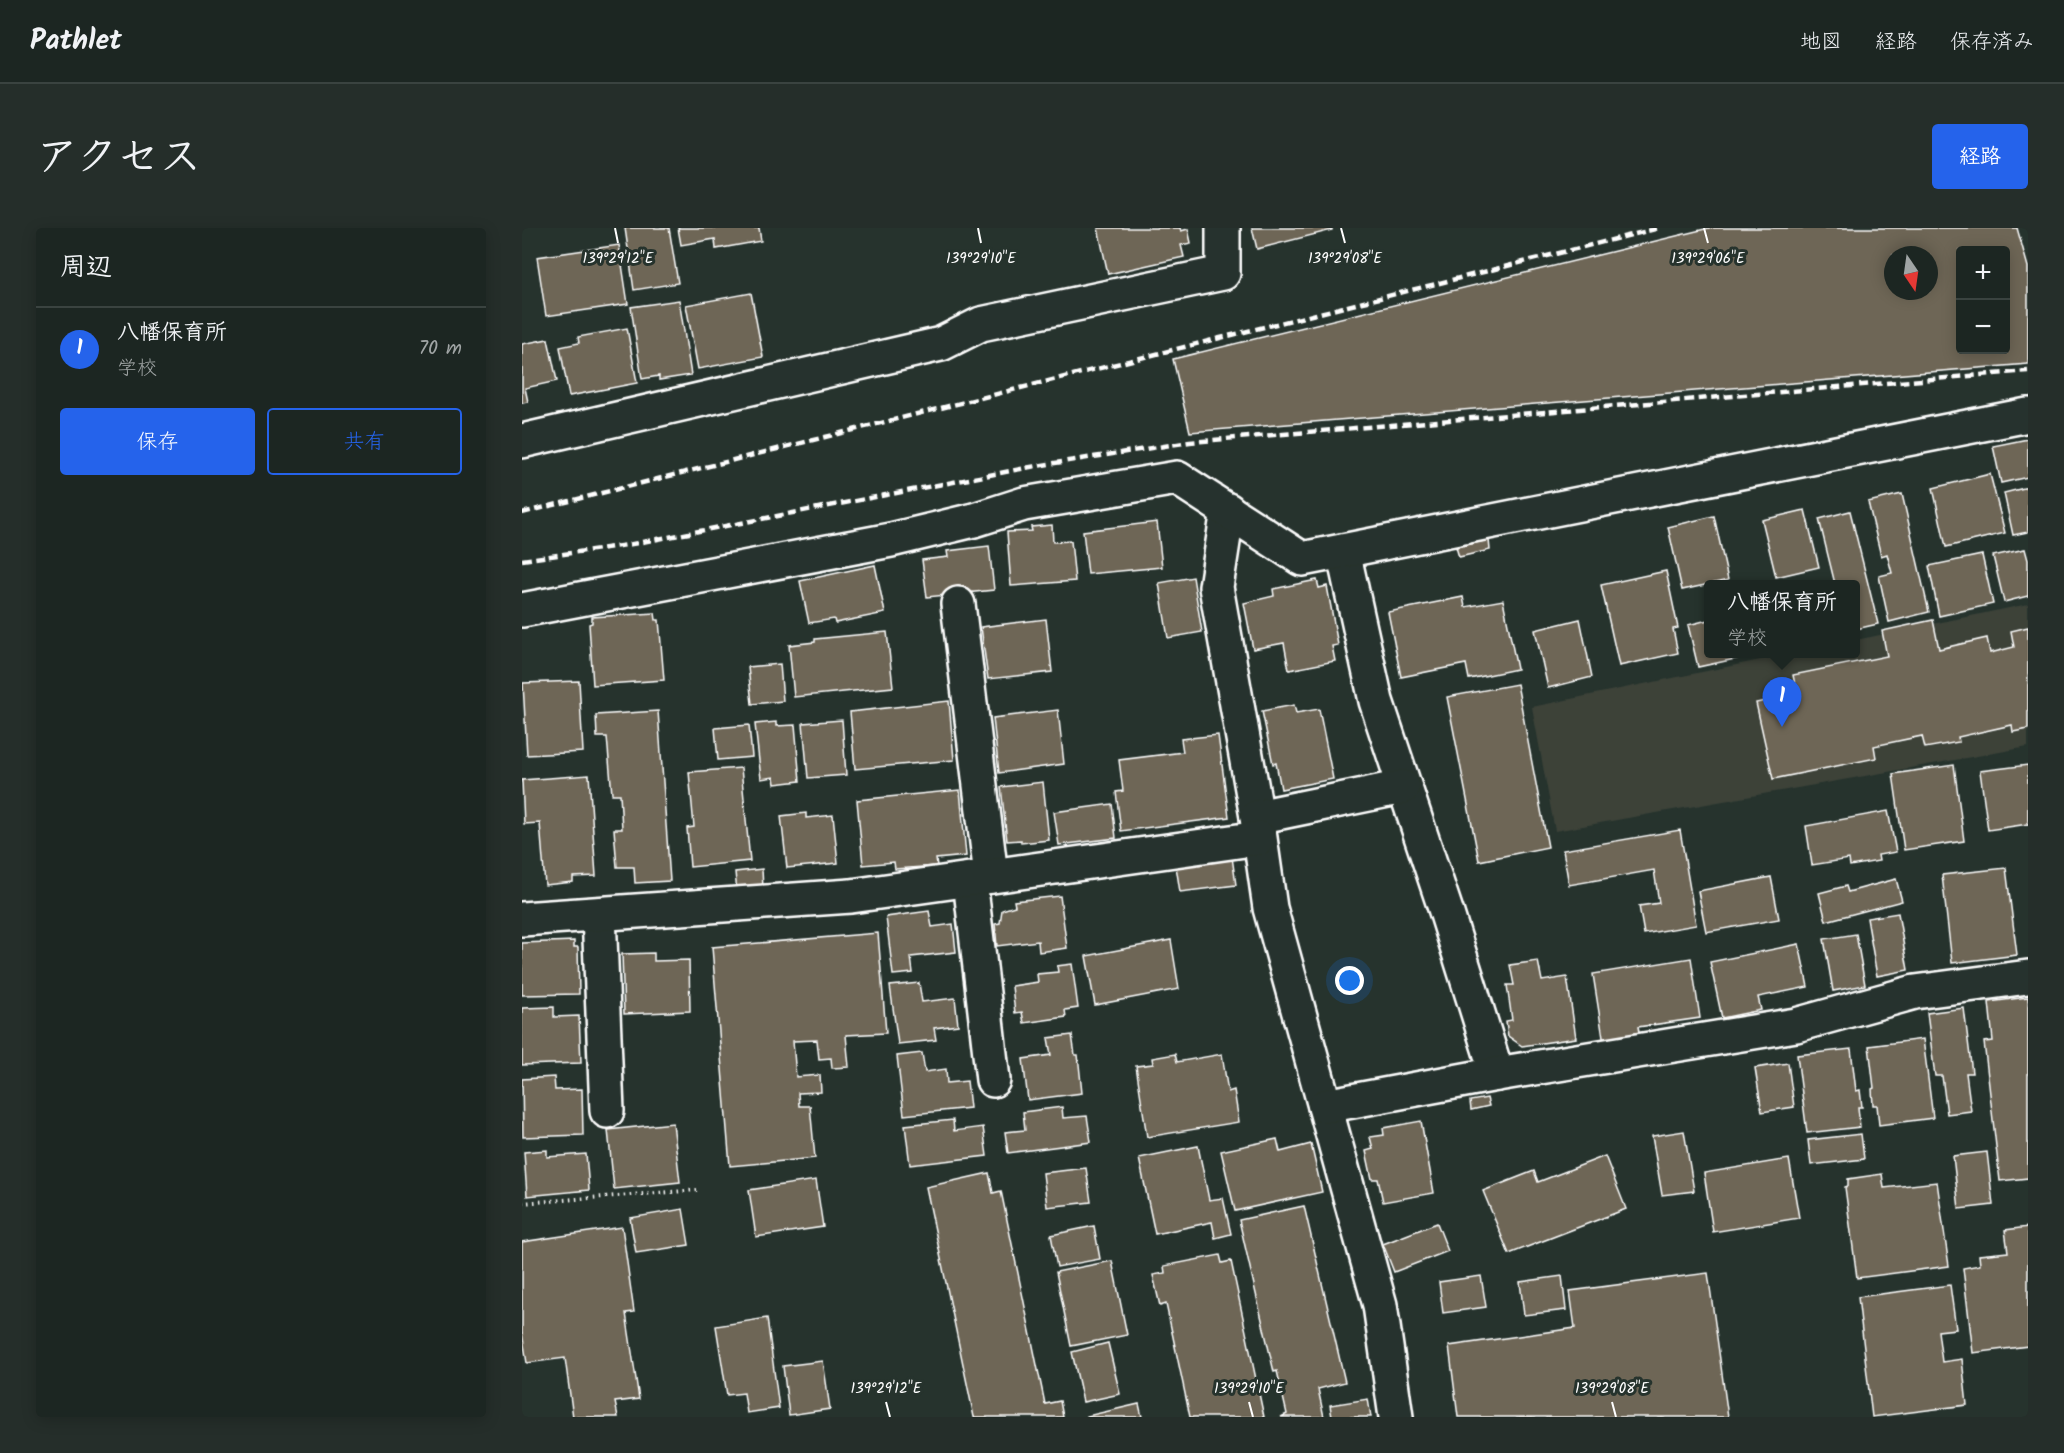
<!DOCTYPE html>
<html lang="ja">
<meta charset="utf-8">
<style>
:root{--surface:#1c2622;--page:#252e2a;--text:#f1f3f6;--muted:#a0a5a5;--line:#3a4340;--accent:#2563eb}
body{margin:0;font-family:Kalam,"Klee One",sans-serif;background:var(--page);color:var(--text)}
.controls{position:absolute;right:18px;top:18px;display:grid;overflow:hidden;border-radius:6px;box-shadow:0 3px 15px #0003}
.controls button{width:54px;height:54px;display:grid;place-items:center;padding:0;border:0;border-bottom:2px solid var(--line);background:var(--surface);color:var(--text);font:30px sans-serif}
.compass{position:absolute;left:1362px;top:18px;width:54px;height:54px;border-radius:50%;background:var(--surface);box-shadow:0 3px 15px #0003;rotate:167deg}
.you{position:absolute;left:828px;top:753px;width:21px;height:21px;margin:-15px;border:4px solid #fff;border-radius:50%;background:#1a73e8;box-shadow:0 0 0 9px #1a73e833}
.badge{display:grid;place-items:center;width:39px;height:39px;border-radius:50%;background:var(--accent);color:#fff;font-size:20px;font-weight:700}
.pin{position:absolute;translate:-50% -50px;filter:drop-shadow(0 2px 3px #0008)}
.pin::after{content:'';position:absolute;top:32px;width:21px;height:18px;background:inherit;clip-path:polygon(0 0,100% 0,50% 100%)}
.popup{position:absolute;left:1182px;top:352px;width:156px;height:78px;box-sizing:border-box;display:grid;place-content:center;border-radius:6px;background:var(--surface);filter:drop-shadow(0 2px 4px #0005);font-size:20px;white-space:nowrap;color:var(--muted)}
.popup b{font-size:22px;color:var(--text)}
.popup::after{content:'';position:absolute;left:50%;top:100%;margin-left:-12px;border:12px solid transparent;border-top-color:var(--surface)}
.list{margin:0;padding:0;list-style:none}
h2{display:flex;justify-content:space-between;align-items:center;height:78px;margin:0;padding:0 24px;font-size:26px}
h2 small{font-size:20px;font-weight:400;color:var(--muted)}
.list li{display:grid;grid-template-columns:39px 1fr auto;gap:18px;align-items:center;box-sizing:border-box;height:84px;padding:0 24px;border-top:2px solid var(--line)}
.list b{display:block;font-size:22px;white-space:nowrap}
.list p{margin:0;font-size:20px;white-space:nowrap;color:var(--muted)}
.list em{font-size:20px;font-style:normal;color:var(--muted)}
.actions{display:flex;gap:12px;padding:18px 24px}
.actions a{flex:1;padding:14px 0;border:2px solid var(--accent);border-radius:6px;text-align:center;font-size:21px;color:var(--accent)}
.actions .main{background:var(--accent);color:#fff}
.map{position:relative;flex:none;width:1506px;height:1189px;overflow:hidden;border-radius:6px}
header{display:flex;align-items:center;gap:36px;box-sizing:border-box;height:84px;padding:0 30px;background:var(--surface);border-bottom:2px solid var(--line)}
header strong{font-size:28px}
nav{display:flex;gap:33px;margin-inline-start:auto;font-size:21px}
.intro{display:flex;align-items:center;justify-content:space-between;box-sizing:border-box;height:144px;padding:0 36px}
h1{margin:0;font-size:42px}
.button{padding:15px 27px;border-radius:6px;background:var(--accent);color:#fff;font-size:21px;font-weight:700}
main{display:flex;gap:36px;padding:0 36px}
aside{flex:1;background:var(--surface);border-radius:6px;box-shadow:0 3px 15px #0003}
.map>svg:first-child{display:block}
.built{fill:#3c4239}
.building{fill:#6e6656;stroke:#fff;stroke-width:1.5;fill-rule:evenodd}
.lines{fill:none;stroke-linecap:round;stroke-linejoin:round}
.minor-casing{stroke:#fff;stroke-width:38}
.path{stroke:#fff;stroke-width:4;stroke-dasharray:1.5 4.5;stroke-linecap:butt}
.minor{stroke:#26332d;stroke-width:33}
.rail{stroke:#fff;stroke-width:4.5;stroke-dasharray:9 4.5;stroke-linecap:butt}
.ticks{fill:none;stroke:#fff;stroke-width:2}
.ticks-label{font-size:15px;text-anchor:middle;fill:#fff;stroke:#26332d;stroke-width:6;stroke-linejoin:round;paint-order:stroke}
</style>
<header>
<strong>Pathlet</strong>
<nav><a>地図</a><a>経路</a><a>保存済み</a></nav>
</header>
<div class="intro"><h1>アクセス</h1><a class="button">経路</a></div>
<main>
<aside>
<h2>周辺<small></small></h2>
<ul class="list">
<li><span class="badge">1</span><div><b>八幡保育所</b><p>学校</p></div><em>70 m</em></li>
</ul>
<div class="actions"><a class="main">保存</a><a>共有</a></div>
</aside>
<div class="map">
<svg width="1506" height="1189" viewBox="0 0 1506 1189">
<rect width="100%" height="100%" fill="#26332d"/>
<filter id="ink" filterUnits="userSpaceOnUse"><feTurbulence type="fractalNoise" baseFrequency=".0167" numOctaves="2"/><feDisplacementMap in="SourceGraphic" scale="12" xChannelSelector="R" yChannelSelector="G"/><feConvolveMatrix kernelMatrix="1 2 1 2 8 2 1 2 1" color-interpolation-filters="sRGB"/></filter>
<g filter="url(#ink)">
<path class="built" d="M 1506,376 L 1506,519 L 1033,603 L 1010,479 L 1268,426 L 1334,426 L 1334,412 Z"/>
<g class="building">
<path d="M 103,0 L 147,0 L 156,55 L 112,62 Z"/>
<path d="M 156,0 L 237,0 L 239,13 L 194,21 L 193,11 L 159,17 Z"/>
<path d="M 576,0 L 658,0 L 659,3 L 666,1 L 669,15 L 659,17 L 662,29 L 586,46 Z"/>
<path d="M 730,0 L 810,0 L 810,2 L 735,21 Z"/>
<path d="M 1187,0 L 1495,0 L 1506,39 L 1506,136 L 668,204 L 651,131 ZM 1438,22 L 1484,22 L 1484,122 L 1438,122 ZM 1371,27 L 1407,27 L 1407,63 L 1371,63 Z"/>
<path d="M 97,17 L 106,76 L 24,88 L 15,29 Z"/>
<path d="M 229,65 L 241,129 L 176,141 L 164,77 Z"/>
<path d="M 157,72 L 169,147 L 137,152 L 137,148 L 120,151 L 109,79 Z"/>
<path d="M 105,100 L 115,155 L 47,168 L 38,119 L 57,115 L 56,109 Z"/>
<path d="M 26,111 L 35,153 L 3,160 L 6,174 L 0,175 L 0,116 Z"/>
<path d="M 1506,211 L 1506,249 L 1479,255 L 1471,218 Z"/>
<path d="M 1468,246 L 1483,305 L 1424,319 L 1411,260 Z"/>
<path d="M 1506,259 L 1506,304 L 1491,307 L 1482,265 Z"/>
<path d="M 1380,266 L 1407,384 L 1367,394 L 1357,348 L 1370,345 L 1365,326 L 1359,328 L 1346,274 Z"/>
<path d="M 1283,282 L 1297,339 L 1254,349 L 1240,292 Z"/>
<path d="M 1328,283 L 1356,396 L 1334,401 L 1334,356 L 1313,356 L 1297,291 Z"/>
<path d="M 1192,288 L 1206,352 L 1160,362 L 1146,299 Z"/>
<path d="M 635,294 L 640,339 L 566,346 L 561,303 Z"/>
<path d="M 530,297 L 531,314 L 549,313 L 553,353 L 489,358 L 485,304 L 510,303 L 509,299 Z"/>
<path d="M 967,312 L 968,322 L 937,329 L 934,319 Z"/>
<path d="M 467,318 L 472,362 L 405,369 L 400,332 L 426,329 L 425,323 Z"/>
<path d="M 1503,321 L 1506,332 L 1506,368 L 1482,374 L 1471,328 Z"/>
<path d="M 1460,327 L 1471,376 L 1417,388 L 1407,338 Z"/>
<path d="M 353,337 L 363,385 L 313,395 L 312,391 L 287,395 L 278,353 Z"/>
<path d="M 1144,343 L 1156,400 L 1151,401 L 1156,425 L 1097,438 L 1079,357 Z"/>
<path d="M 671,349 L 680,404 L 646,410 L 637,355 Z"/>
<path d="M 795,352 L 797,360 L 805,358 L 816,417 L 810,418 L 813,433 L 767,442 L 762,415 L 731,421 L 722,375 L 752,368 L 751,361 Z"/>
<path d="M 941,369 L 943,379 L 981,372 L 995,441 L 947,451 L 944,436 L 879,449 L 866,384 Z"/>
<path d="M 133,385 L 134,392 L 137,392 L 142,452 L 71,457 L 67,396 L 70,395 L 70,389 Z"/>
<path d="M 524,391 L 530,444 L 466,451 L 459,399 Z"/>
<path d="M 1058,391 L 1070,449 L 1026,460 L 1013,402 Z"/>
<path d="M 1186,392 L 1186,426 L 1236,426 L 1176,439 L 1166,397 Z"/>
<path d="M 1411,392 L 1417,421 L 1465,410 L 1468,425 L 1492,419 L 1489,403 L 1506,399 L 1506,501 L 1491,504 L 1490,497 L 1436,509 L 1437,514 L 1403,520 L 1400,508 L 1352,518 L 1354,530 L 1251,551 L 1234,475 L 1275,466 L 1271,447 L 1365,428 L 1360,403 Z"/>
<path d="M 365,404 L 371,459 L 272,469 L 267,417 L 293,414 L 293,411 Z"/>
<path d="M 258,436 L 261,473 L 230,476 L 226,439 Z"/>
<path d="M 57,453 L 61,524 L 5,527 L 1,455 Z"/>
<path d="M 995,456 L 1026,619 L 957,633 L 925,469 Z"/>
<path d="M 427,473 L 432,532 L 333,541 L 328,484 Z"/>
<path d="M 772,477 L 774,485 L 797,481 L 811,551 L 759,561 L 754,535 L 751,536 L 740,483 Z"/>
<path d="M 536,482 L 542,536 L 477,545 L 471,490 Z"/>
<path d="M 136,483 L 148,653 L 113,655 L 112,639 L 95,639 L 92,601 L 100,601 L 98,566 L 90,566 L 85,509 L 75,509 L 74,487 Z"/>
<path d="M 320,492 L 324,547 L 286,550 L 281,495 Z"/>
<path d="M 254,494 L 254,498 L 273,497 L 278,553 L 253,556 L 252,549 L 239,551 L 233,496 Z"/>
<path d="M 227,497 L 230,529 L 196,532 L 193,500 Z"/>
<path d="M 696,507 L 707,589 L 599,603 L 594,564 L 601,563 L 597,532 L 661,524 L 659,511 Z"/>
<path d="M 1432,537 L 1442,613 L 1382,622 L 1371,546 Z"/>
<path d="M 1506,537 L 1506,596 L 1466,602 L 1458,543 Z"/>
<path d="M 219,540 L 228,633 L 168,639 L 165,600 L 172,599 L 167,544 Z"/>
<path d="M 67,547 L 74,648 L 51,649 L 51,654 L 23,657 L 18,595 L 2,596 L 0,552 Z"/>
<path d="M 521,554 L 527,612 L 499,615 L 499,612 L 485,613 L 479,559 Z"/>
<path d="M 438,562 L 444,628 L 414,631 L 415,638 L 373,641 L 372,634 L 341,637 L 335,572 Z"/>
<path d="M 590,576 L 594,610 L 537,617 L 532,584 Z"/>
<path d="M 1366,583 L 1374,624 L 1356,627 L 1357,633 L 1328,638 L 1327,631 L 1290,637 L 1284,598 Z"/>
<path d="M 284,585 L 284,590 L 311,587 L 316,635 L 265,640 L 259,588 Z"/>
<path d="M 1158,602 L 1174,697 L 1122,706 L 1117,678 L 1137,675 L 1132,642 L 1047,657 L 1041,622 Z"/>
<path d="M 710,629 L 714,657 L 658,664 L 654,638 Z"/>
<path d="M 1484,640 L 1495,727 L 1430,735 L 1420,647 Z"/>
<path d="M 240,641 L 241,661 L 215,664 L 213,644 Z"/>
<path d="M 1249,649 L 1257,691 L 1184,704 L 1176,663 Z"/>
<path d="M 1374,651 L 1380,673 L 1304,693 L 1297,665 L 1324,658 L 1326,664 Z"/>
<path d="M 538,668 L 545,720 L 517,724 L 516,713 L 475,718 L 473,696 L 478,695 L 480,682 L 493,678 L 492,673 Z"/>
<path d="M 407,683 L 410,699 L 431,696 L 434,724 L 389,729 L 391,745 L 371,747 L 364,689 Z"/>
<path d="M 1376,685 L 1386,742 L 1355,748 L 1345,690 Z"/>
<path d="M 356,705 L 364,805 L 324,807 L 327,839 L 310,840 L 309,830 L 297,831 L 295,812 L 271,813 L 274,849 L 298,847 L 299,864 L 276,865 L 277,878 L 288,878 L 293,930 L 208,938 L 190,719 Z"/>
<path d="M 1334,706 L 1343,757 L 1311,763 L 1302,711 Z"/>
<path d="M 649,712 L 657,761 L 573,777 L 564,728 Z"/>
<path d="M 52,713 L 52,719 L 56,719 L 57,766 L 0,767 L 0,715 Z"/>
<path d="M 1277,716 L 1286,759 L 1236,769 L 1239,782 L 1200,790 L 1188,734 Z"/>
<path d="M 132,725 L 132,733 L 167,732 L 168,783 L 102,786 L 100,726 Z"/>
<path d="M 1169,730 L 1178,790 L 1116,799 L 1118,810 L 1082,816 L 1071,746 Z"/>
<path d="M 1016,733 L 1020,753 L 1045,749 L 1054,810 L 1000,818 L 986,808 L 984,793 L 990,792 L 985,757 L 992,757 L 988,737 Z"/>
<path d="M 550,736 L 556,780 L 543,782 L 544,789 L 502,795 L 500,784 L 493,785 L 490,758 L 516,754 L 515,746 L 536,744 L 535,738 Z"/>
<path d="M 397,755 L 400,774 L 433,770 L 436,797 L 412,800 L 414,812 L 376,816 L 368,758 Z"/>
<path d="M 1506,769 L 1506,950 L 1478,953 L 1462,814 L 1471,813 L 1467,774 Z"/>
<path d="M 32,779 L 32,789 L 57,788 L 59,835 L 0,837 L 0,780 Z"/>
<path d="M 1442,780 L 1450,845 L 1444,845 L 1449,883 L 1425,886 L 1420,848 L 1413,848 L 1405,785 Z"/>
<path d="M 550,807 L 553,827 L 556,827 L 560,865 L 506,872 L 501,831 L 529,827 L 526,810 Z"/>
<path d="M 1401,811 L 1411,890 L 1357,897 L 1355,877 L 1351,877 L 1350,861 L 1352,860 L 1347,818 Z"/>
<path d="M 1329,821 L 1334,863 L 1338,862 L 1340,879 L 1336,879 L 1338,899 L 1285,905 L 1275,827 Z"/>
<path d="M 400,825 L 403,844 L 424,841 L 425,855 L 445,853 L 448,880 L 382,887 L 375,828 Z"/>
<path d="M 653,826 L 655,834 L 700,826 L 706,864 L 712,862 L 717,894 L 625,909 L 614,838 L 631,836 L 630,830 Z"/>
<path d="M 1266,835 L 1272,879 L 1240,884 L 1233,840 Z"/>
<path d="M 32,849 L 33,862 L 60,861 L 61,907 L 1,909 L 0,851 Z"/>
<path d="M 965,870 L 967,878 L 949,882 L 948,873 Z"/>
<path d="M 540,879 L 541,890 L 565,888 L 569,914 L 486,925 L 483,904 L 503,902 L 501,884 Z"/>
<path d="M 431,892 L 432,903 L 461,899 L 465,928 L 388,937 L 383,897 Z"/>
<path d="M 899,893 L 912,965 L 861,974 L 856,951 L 850,951 L 844,923 L 851,921 L 848,909 L 862,907 L 861,900 Z"/>
<path d="M 151,895 L 158,954 L 92,961 L 86,902 Z"/>
<path d="M 1162,903 L 1172,963 L 1140,967 L 1130,908 Z"/>
<path d="M 1339,906 L 1342,931 L 1289,937 L 1286,912 Z"/>
<path d="M 755,911 L 758,924 L 789,916 L 800,964 L 713,983 L 699,923 Z"/>
<path d="M 676,918 L 687,972 L 701,970 L 709,1006 L 693,1010 L 690,994 L 633,1006 L 617,930 Z"/>
<path d="M 25,922 L 25,929 L 64,926 L 67,962 L 5,968 L 2,924 Z"/>
<path d="M 1465,924 L 1471,977 L 1437,981 L 1431,928 Z"/>
<path d="M 1083,928 L 1104,981 L 987,1026 L 961,963 L 1012,943 L 1016,954 Z"/>
<path d="M 1267,931 L 1277,990 L 1191,1004 L 1182,945 Z"/>
<path d="M 564,940 L 569,974 L 525,979 L 521,945 Z"/>
<path d="M 467,945 L 471,965 L 479,963 L 523,1176 L 538,1173 L 541,1189 L 452,1189 L 404,959 Z"/>
<path d="M 1360,946 L 1362,960 L 1415,954 L 1427,1038 L 1335,1050 L 1323,959 L 1326,958 L 1326,951 Z"/>
<path d="M 294,952 L 301,999 L 234,1009 L 227,962 Z"/>
<path d="M 782,978 L 823,1154 L 796,1161 L 802,1189 L 759,1189 L 765,1186 L 755,1143 L 752,1144 L 717,992 Z"/>
<path d="M 161,981 L 167,1017 L 114,1025 L 108,990 Z"/>
<path d="M 915,995 L 926,1023 L 872,1044 L 861,1016 Z"/>
<path d="M 572,998 L 578,1031 L 535,1039 L 529,1007 Z"/>
<path d="M 100,999 L 112,1084 L 104,1085 L 117,1171 L 93,1174 L 96,1189 L 51,1189 L 43,1130 L 5,1135 L 0,1104 L 0,1014 Z"/>
<path d="M 1506,999 L 1506,1118 L 1451,1125 L 1441,1040 L 1458,1037 L 1457,1027 L 1486,1024 L 1483,1002 Z"/>
<path d="M 698,1027 L 700,1035 L 709,1033 L 742,1189 L 668,1189 L 644,1076 L 638,1078 L 631,1047 L 643,1045 L 642,1038 Z"/>
<path d="M 590,1033 L 605,1107 L 549,1118 L 534,1044 Z"/>
<path d="M 1186,1045 L 1206,1189 L 936,1189 L 927,1118 L 1053,1100 L 1048,1063 Z"/>
<path d="M 959,1048 L 964,1079 L 921,1085 L 917,1054 Z"/>
<path d="M 1040,1048 L 1044,1082 L 1002,1087 L 998,1054 Z"/>
<path d="M 1428,1057 L 1434,1101 L 1416,1103 L 1420,1134 L 1440,1131 L 1445,1177 L 1350,1189 L 1336,1069 Z"/>
<path d="M 245,1090 L 257,1180 L 225,1185 L 222,1165 L 205,1167 L 194,1098 Z"/>
<path d="M 586,1115 L 598,1166 L 561,1174 L 550,1124 Z"/>
<path d="M 301,1133 L 308,1181 L 267,1187 L 261,1138 Z"/>
<path d="M 846,1171 L 849,1189 L 810,1189 L 808,1177 Z"/>
<path d="M 617,1176 L 620,1189 L 565,1189 L 565,1188 Z"/>
</g>
<g class="lines">
<g class="minor-casing">
<g id="minor">
<path d="M 0,213 L 419,116 L 459,96 L 701,45 L 701,0"/>
<path d="M 706,282 L 694,359 L 735,589 L 748,680 L 858,1077 L 874,1189"/>
<path d="M 821,323 L 854,473 L 925,686 L 975,846"/>
<path d="M 436,376 L 469,648"/>
<path d="M 0,382 L 369,312 L 452,292 L 502,276 L 655,250 L 780,331 L 1506,187"/>
<path d="M 735,589 L 881,559"/>
<path d="M 448,652 L 471,852"/>
<path d="M 77,686 L 85,883"/>
<path d="M 0,691 L 329,668 L 737,610"/>
<path d="M 803,878 L 975,846 L 1274,797 L 1393,764 L 1506,749"/>
</g>
</g>
<path class="path" d="M 0,975 L 176,962"/>
<use href="#minor" class="minor"/>
<g class="rail">
<path d="M 0,285 L 1137,0"/>
<path d="M 0,332 L 105,317 L 514,238 L 668,214 L 1506,143"/>
</g>
</g>
</g>
<path class="ticks" d="M 93,0 L 96,15M 456,0 L 459,15M 819,0 L 823,15M 1182,0 L 1186,15M 364,1174 L 368,1189M 727,1174 L 731,1189M 1090,1174 L 1094,1189"/>
<g class="ticks-label">
<text x="96" y="35">139°29'12"E</text>
<text x="459" y="35">139°29'10"E</text>
<text x="823" y="35">139°29'08"E</text>
<text x="1186" y="35">139°29'06"E</text>
<text x="364" y="1165">139°29'12"E</text>
<text x="727" y="1165">139°29'10"E</text>
<text x="1090" y="1165">139°29'08"E</text>
</g>
</svg>
<div class="controls">
<button>+</button>
<button>−</button>
</div>
<svg class="compass" viewBox="-18 -18 36 36"><path d="M0-13l5 13h-10z" fill="#e53935"/><path d="M0 13l5-13h-10z" fill="#a0a5a5"/></svg>
<div class="you"></div>
<div class="pin badge" style="left:1260px;top:499px">1</div>
<div class="popup"><b>八幡保育所</b>学校</div>
</div>
</main>
